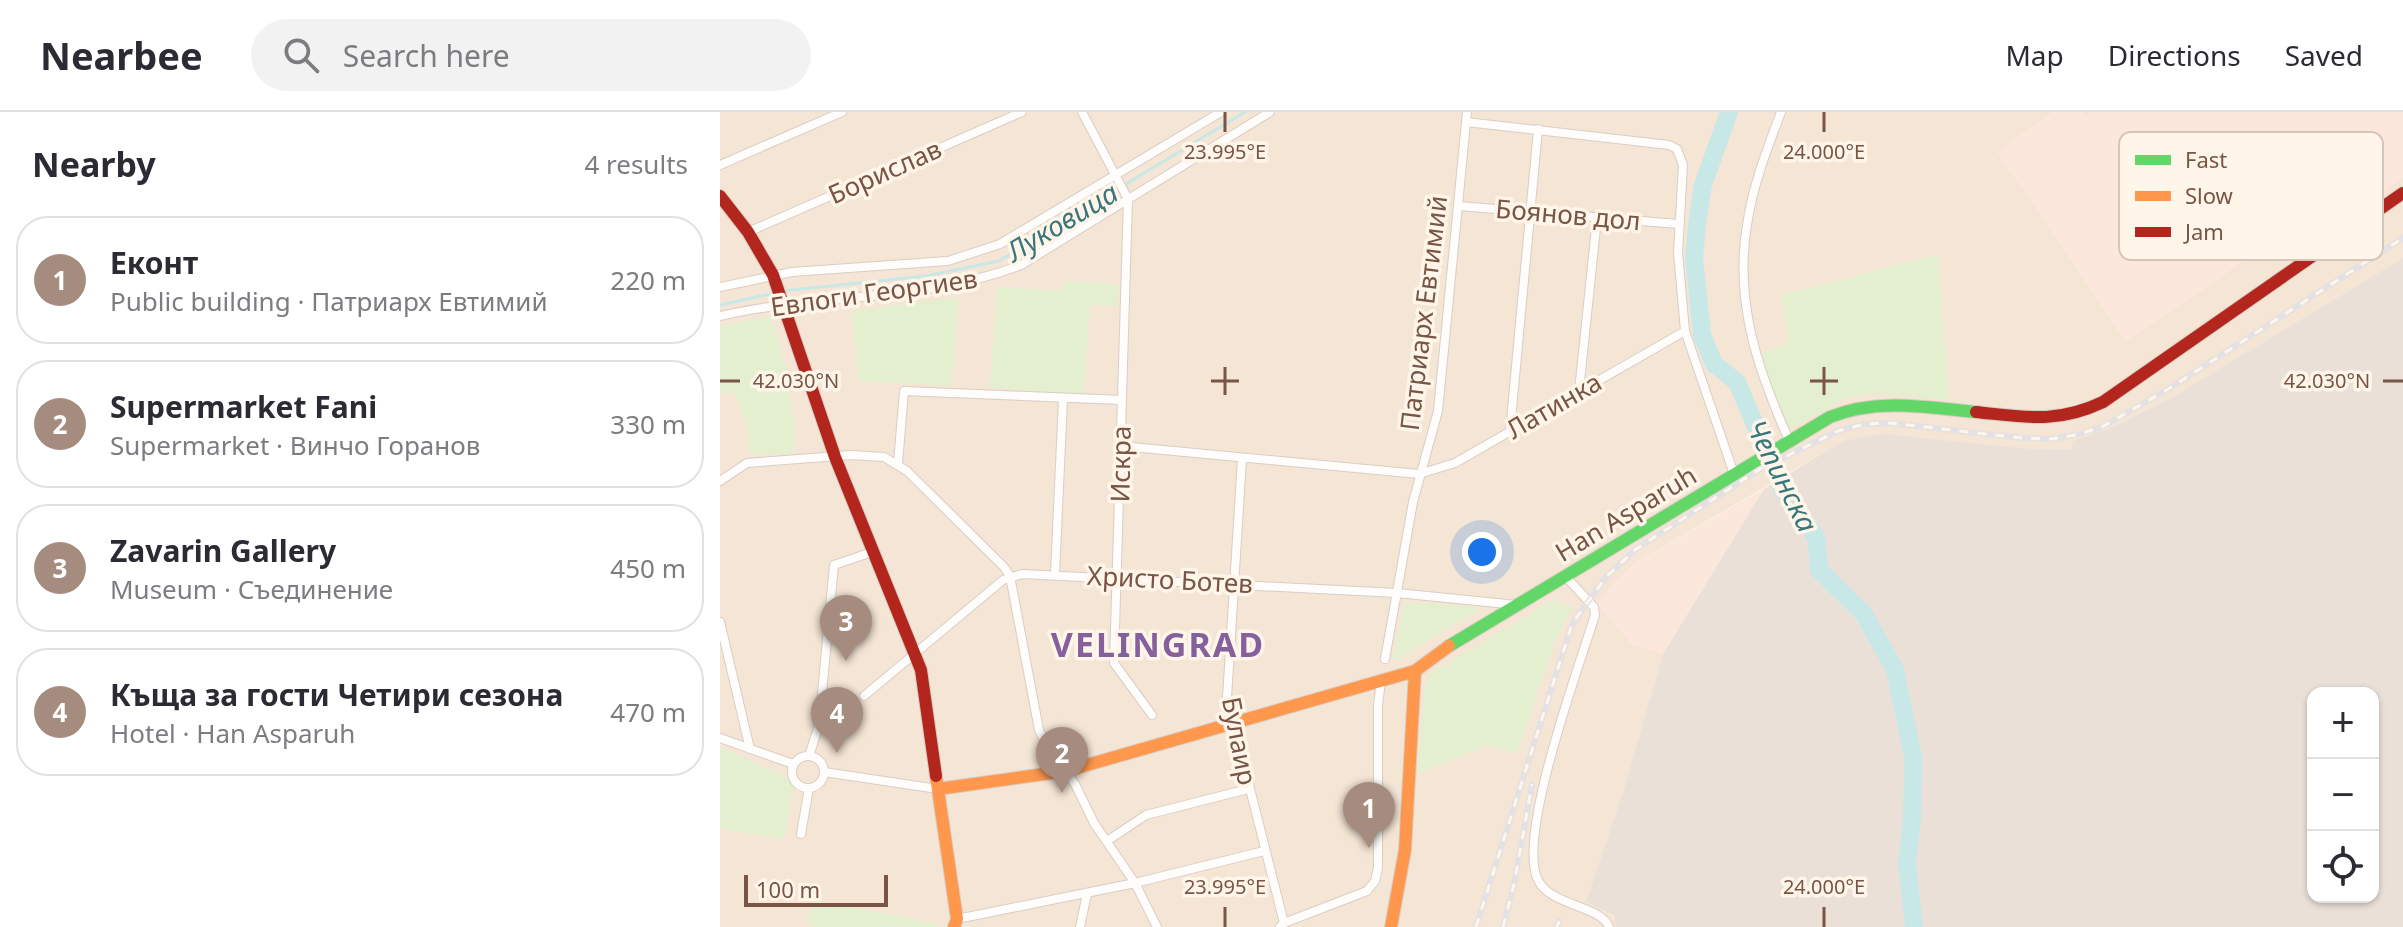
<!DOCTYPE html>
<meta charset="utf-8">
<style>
:root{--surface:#fff;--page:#f2f2f3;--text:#2b2b33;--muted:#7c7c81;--line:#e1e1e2;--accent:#a58c7e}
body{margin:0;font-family:"Noto Sans",sans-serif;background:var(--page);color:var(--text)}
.controls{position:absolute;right:24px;bottom:24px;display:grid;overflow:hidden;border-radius:16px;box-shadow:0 2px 6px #0004}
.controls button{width:72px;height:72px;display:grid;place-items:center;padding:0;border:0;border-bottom:2px solid var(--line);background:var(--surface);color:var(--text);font:40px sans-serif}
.scale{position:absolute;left:24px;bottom:20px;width:144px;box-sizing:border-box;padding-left:8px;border:4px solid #785545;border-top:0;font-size:22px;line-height:28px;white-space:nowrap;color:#785545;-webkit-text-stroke:6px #fff5e9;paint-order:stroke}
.you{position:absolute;left:762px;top:440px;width:28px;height:28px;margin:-20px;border:6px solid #fff;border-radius:50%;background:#1a73e8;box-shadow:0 0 0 12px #1a73e833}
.badge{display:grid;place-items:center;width:52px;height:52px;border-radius:50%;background:var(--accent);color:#fff;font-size:26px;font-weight:700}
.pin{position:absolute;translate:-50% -66px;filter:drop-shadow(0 2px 4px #0008)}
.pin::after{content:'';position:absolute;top:42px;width:28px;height:24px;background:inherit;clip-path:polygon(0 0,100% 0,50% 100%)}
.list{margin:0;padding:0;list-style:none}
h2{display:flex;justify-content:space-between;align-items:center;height:104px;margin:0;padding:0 32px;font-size:34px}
h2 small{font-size:26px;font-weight:400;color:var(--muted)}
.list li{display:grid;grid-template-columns:52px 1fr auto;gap:24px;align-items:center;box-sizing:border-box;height:128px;margin:0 16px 16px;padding:0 16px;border:2px solid var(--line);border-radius:32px}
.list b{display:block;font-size:30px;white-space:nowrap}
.list p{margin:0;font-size:26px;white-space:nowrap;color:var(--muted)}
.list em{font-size:26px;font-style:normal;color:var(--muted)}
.icon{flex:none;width:44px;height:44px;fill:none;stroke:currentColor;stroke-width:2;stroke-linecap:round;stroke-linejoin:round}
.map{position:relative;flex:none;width:1683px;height:815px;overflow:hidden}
header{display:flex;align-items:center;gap:48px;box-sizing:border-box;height:112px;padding:0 40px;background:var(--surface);border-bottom:2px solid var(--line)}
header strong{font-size:38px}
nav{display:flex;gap:44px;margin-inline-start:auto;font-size:28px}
.search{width:560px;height:72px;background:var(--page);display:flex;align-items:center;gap:20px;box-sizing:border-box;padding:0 28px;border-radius:44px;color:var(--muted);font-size:30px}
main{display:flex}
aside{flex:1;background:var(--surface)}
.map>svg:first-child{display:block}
.residential{fill:#f4e5d5}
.commercial{fill:#fce7dd}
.industrial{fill:#eae0d8;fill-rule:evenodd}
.green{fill:#e4efd0}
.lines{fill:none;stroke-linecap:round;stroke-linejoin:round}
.stream{stroke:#c8e8e8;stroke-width:3}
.river{stroke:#c8e8e8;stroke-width:18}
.street-casing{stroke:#d9cec5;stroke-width:10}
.fast-casing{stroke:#d8cdc3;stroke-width:14}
.slow-casing{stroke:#d8cdc3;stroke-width:14}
.jam-casing{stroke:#d8cdc3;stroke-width:14}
.street{stroke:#fefdfb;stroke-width:8}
.fast{stroke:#63d668;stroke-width:12}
.slow{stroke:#ff974d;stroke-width:12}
.jam{stroke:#b3261e;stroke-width:12}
.rail-casing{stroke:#e4e1e4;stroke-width:6}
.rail{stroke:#fff5e9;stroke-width:3;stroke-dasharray:9;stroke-linecap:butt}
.ticks{fill:none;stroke:#785545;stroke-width:3}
.labels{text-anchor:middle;stroke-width:7;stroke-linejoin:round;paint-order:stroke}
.street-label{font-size:26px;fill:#785545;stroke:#fff5e9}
.water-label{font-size:28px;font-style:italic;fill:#38767e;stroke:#fff5e9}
.district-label{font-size:34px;font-weight:bold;letter-spacing:2px;fill:#85609c;stroke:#fff5e9}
.key{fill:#fff5e9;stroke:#d6c5b8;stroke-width:2}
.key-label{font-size:22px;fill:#785545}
.ticks-label{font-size:20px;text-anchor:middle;fill:#785545;stroke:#fff5e9;stroke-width:7;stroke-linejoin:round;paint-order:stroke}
</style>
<header>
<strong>Nearbee</strong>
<div class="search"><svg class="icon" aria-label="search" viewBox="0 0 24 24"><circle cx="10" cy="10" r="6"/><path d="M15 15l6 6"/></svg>Search here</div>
<nav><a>Map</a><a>Directions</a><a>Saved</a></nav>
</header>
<main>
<aside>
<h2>Nearby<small>4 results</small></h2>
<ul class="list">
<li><span class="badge">1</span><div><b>Еконт</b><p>Public building · Патриарх Евтимий</p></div><em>220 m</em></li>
<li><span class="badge">2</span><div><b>Supermarket Fani</b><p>Supermarket · Винчо Горанов</p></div><em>330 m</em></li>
<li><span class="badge">3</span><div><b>Zavarin Gallery</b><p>Museum · Съединение</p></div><em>450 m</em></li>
<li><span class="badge">4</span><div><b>Къща за гости Четири сезона</b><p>Hotel · Han Asparuh</p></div><em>470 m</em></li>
</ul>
</aside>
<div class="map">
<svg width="1683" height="815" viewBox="0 0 1683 815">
<rect width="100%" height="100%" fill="#f8f1e7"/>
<path class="residential" d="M 0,0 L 1683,0 L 1683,146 L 1451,286 L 1391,316 L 1354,329 L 1351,338 L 1123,329 L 913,452 L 911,531 L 943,542 L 903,680 L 866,790 L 895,804 L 895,815 L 0,815 Z"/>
<g class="commercial">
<path d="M 1332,0 L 1362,0 L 1365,4 L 1371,0 L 1683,0 L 1683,66 L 1593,126 L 1581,110 L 1406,230 L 1277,40 Z"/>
<path d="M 1044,377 L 943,542 L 911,532 L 876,491 L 913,452 Z"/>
</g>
<path class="industrial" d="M 1683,146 L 1683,815 L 895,815 L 895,804 L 866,790 L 903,680 L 943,542 L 1044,377 L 1123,329 L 1163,322 L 1299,336 L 1351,338 L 1353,329 L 1391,316 L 1451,286 ZM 1593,581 L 1653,581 L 1653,785 L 1593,785 Z"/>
<g class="green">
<path d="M 1218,142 L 1229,289 L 1158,281 L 1124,287 L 1070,317 L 1039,243 L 1069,230 L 1061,183 Z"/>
<path d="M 344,169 L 398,172 L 397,194 L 370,193 L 364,282 L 270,276 L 277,175 L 343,179 Z"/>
<path d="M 238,185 L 232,274 L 139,269 L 131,199 Z"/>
<path d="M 51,204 C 64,242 78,303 73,342 L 29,342 L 28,317 L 14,280 L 0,282 L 0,214 Z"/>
<path d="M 834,488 L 853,496 L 836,526 L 797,642 L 766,633 L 698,663 L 704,579 L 710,561 Z"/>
<path d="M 688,490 L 759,495 L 758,498 L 679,547 L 673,548 L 684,493 Z"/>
<path d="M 0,635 L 67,665 L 74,675 L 64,727 L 0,717 Z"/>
<path d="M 94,788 L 219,812 L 218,815 L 91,815 L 87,808 Z"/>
</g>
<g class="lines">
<g class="stream">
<path d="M 62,179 L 206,164 L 279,149 L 525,0"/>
<path d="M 0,193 L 55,181"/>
</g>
<path class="river" d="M 1009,0 L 983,73 L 977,112 L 974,146 L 982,223 L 994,252 L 1017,270 L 1063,378 L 1096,425 L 1099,458 L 1144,502 L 1175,558 L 1193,645 L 1192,710 L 1187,751 L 1194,815"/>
<g class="street-casing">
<g id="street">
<path d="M 362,0 L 408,87 L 394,551 L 432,603"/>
<path d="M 1061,0 C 1048,35 1034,70 1028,107 C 1013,186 1037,257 1069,328"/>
<path d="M 746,10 L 949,33 L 957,37 L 963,53 L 958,141 L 965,219 L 1014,362"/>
<path d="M 0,53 L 122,0"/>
<path d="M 739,94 L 958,112"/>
<path d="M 28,120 L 302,0"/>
<path d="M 0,175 L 72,160 L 228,149 L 280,132 L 501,0"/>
<path d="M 0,204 C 99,181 206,190 301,153 L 550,0"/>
<path d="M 859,279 L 877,106"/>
<path d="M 790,319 L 818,17"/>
<path d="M 401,334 L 699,362 L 735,351 L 965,219"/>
<path d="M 522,347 L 507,586 L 564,811"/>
<path d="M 178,351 L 184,279 L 402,288"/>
<path d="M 0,369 L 27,351 L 131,343 L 164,345 L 187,359 L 284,455 L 290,464 L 319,618 L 327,634 L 355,672 L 374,711 L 415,771 L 437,815"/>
<path d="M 335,462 L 343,287"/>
<path d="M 845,464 L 874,495 L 875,503 C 860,552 794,730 819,770 C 833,794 881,794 889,815"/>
<path d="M 0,510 L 30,637"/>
<path d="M 665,547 L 693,390 L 718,299 L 747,0"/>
<path d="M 144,584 L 283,468 L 302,462 L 677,481 L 797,493"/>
<path d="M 0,626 L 73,652"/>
<path d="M 89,644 L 99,613 L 114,453 L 152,440"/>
<circle cx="88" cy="660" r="16"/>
<path d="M 104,660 L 218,677"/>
<path d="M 81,722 L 89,676"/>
<path d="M 387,729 L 426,703 L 528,677"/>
<path d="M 237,807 L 415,771 L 544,739"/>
<path d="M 360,815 L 367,782"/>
<path d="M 560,815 L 564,811 L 647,779 L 655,769 L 658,756 L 658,594 L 661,568"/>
</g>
</g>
<g class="fast-casing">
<path id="fast" d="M 729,534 L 1110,305 C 1157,286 1206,295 1256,300"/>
</g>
<g class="slow-casing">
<g id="slow">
<path d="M 216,664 L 237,807 L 234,815"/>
<path d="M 218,677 L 346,659 L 695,559 L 729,534"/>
<path d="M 671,815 L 685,738 L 695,559"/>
</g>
</g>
<g class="jam-casing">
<g id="jam">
<path d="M 0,84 L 28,120 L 53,163 L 115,345 L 201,558 L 216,664"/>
<path d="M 1256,300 C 1304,305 1337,312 1383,290 L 1683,81"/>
</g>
</g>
<use href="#street" class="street"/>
<use href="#fast" class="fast"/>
<use href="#slow" class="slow"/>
<use href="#jam" class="jam"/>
<g class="rail-casing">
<g id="rail">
<path d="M 756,815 L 852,512 L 886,465 L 916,437 L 1040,357 L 1118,319 L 1145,312 L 1170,311 L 1302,326 L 1331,327 L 1356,323 L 1382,315 L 1450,276 L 1683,126"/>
<path d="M 783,815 L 794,773 L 812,672"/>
<path d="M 837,815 L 839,809"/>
</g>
</g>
<use href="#rail" class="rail"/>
</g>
<path class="ticks" d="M 505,0 L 505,20M 1104,0 L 1104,20M 505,255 L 505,283M 1104,255 L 1104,283M 0,269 L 20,269M 491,269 L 519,269M 1090,269 L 1118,269M 1663,269 L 1683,269M 505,795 L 505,815M 1104,795 L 1104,815"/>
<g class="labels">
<g class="street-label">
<text transform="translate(165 60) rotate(-24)" y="9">Борислав</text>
<text transform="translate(848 103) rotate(5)" y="9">Боянов дол</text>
<text transform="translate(154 181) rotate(-8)" y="9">Евлоги Георгиев</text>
<text transform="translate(704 201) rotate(-83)" y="9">Патриарх Евтимий</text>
<text transform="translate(834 294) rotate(-30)" y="9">Латинка</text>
<text transform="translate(401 352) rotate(-89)" y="9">Искра</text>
<text transform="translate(906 402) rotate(-31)" y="9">Han Asparuh</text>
<text transform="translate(450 468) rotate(3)" y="9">Христо Ботев</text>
<text transform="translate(519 629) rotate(79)" y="9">Булаир</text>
</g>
<g class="water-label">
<text transform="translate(342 110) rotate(-31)" y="10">Луковица</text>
<text transform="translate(1062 364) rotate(63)" y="10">Чепинска</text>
</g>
<g class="district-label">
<text x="438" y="545">VELINGRAD</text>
</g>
</g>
<rect x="1399" y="20" width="264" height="128" rx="12" class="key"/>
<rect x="1415" y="43" width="36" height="10" fill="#63d668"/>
<rect x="1415" y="79" width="36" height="10" fill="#ff974d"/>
<rect x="1415" y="115" width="36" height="10" fill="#b3261e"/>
<g class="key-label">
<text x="1465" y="56">Fast</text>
<text x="1465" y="92">Slow</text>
<text x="1465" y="128">Jam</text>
</g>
<g class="ticks-label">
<text x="505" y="47">23.995°E</text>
<text x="1104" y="47">24.000°E</text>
<text x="76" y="276">42.030°N</text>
<text x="1607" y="276">42.030°N</text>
<text x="505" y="782">23.995°E</text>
<text x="1104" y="782">24.000°E</text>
</g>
</svg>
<div class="controls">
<button>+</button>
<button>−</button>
<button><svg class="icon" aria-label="locate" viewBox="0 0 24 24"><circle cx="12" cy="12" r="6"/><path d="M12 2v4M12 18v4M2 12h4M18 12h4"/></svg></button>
</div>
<div class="scale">100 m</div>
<div class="you"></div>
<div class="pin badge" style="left:649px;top:736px">1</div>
<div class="pin badge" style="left:342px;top:681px">2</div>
<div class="pin badge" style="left:126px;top:549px">3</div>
<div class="pin badge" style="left:117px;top:641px">4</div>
</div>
</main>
